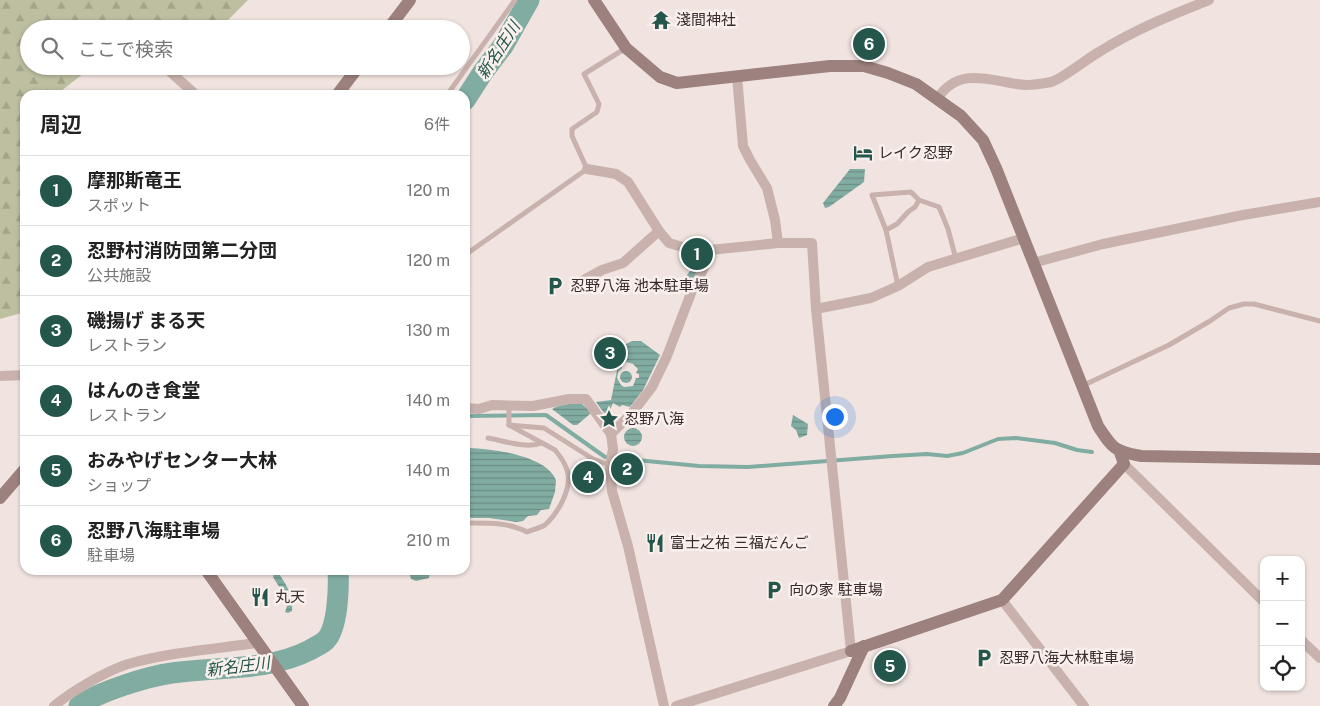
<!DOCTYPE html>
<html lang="ja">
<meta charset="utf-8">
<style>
:root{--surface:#fff;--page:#f6f6f6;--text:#222;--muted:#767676;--line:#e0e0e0;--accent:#24564b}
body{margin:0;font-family:"Public Sans","Noto Sans JP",sans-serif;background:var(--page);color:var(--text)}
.controls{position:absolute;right:15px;bottom:15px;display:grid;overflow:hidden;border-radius:10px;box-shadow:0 1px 4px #0004}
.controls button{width:45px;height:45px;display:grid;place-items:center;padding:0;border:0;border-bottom:1px solid var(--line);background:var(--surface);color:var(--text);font:25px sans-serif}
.you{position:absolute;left:834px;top:416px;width:18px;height:18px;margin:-12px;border:4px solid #fff;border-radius:50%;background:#1a73e8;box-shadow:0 0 0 8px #1a73e833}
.badge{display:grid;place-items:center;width:32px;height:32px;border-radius:50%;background:var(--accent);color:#fff;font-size:16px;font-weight:700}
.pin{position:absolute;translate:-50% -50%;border:2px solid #fff;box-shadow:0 1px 5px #0006}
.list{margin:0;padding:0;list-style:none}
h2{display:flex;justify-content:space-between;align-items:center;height:65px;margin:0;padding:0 20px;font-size:21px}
h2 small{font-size:16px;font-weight:400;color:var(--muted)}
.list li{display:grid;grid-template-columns:32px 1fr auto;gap:15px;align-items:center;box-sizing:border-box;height:70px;padding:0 20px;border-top:1px solid var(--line)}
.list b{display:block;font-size:19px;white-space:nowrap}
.list p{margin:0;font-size:16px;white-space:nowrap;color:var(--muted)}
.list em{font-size:16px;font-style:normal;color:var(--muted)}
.icon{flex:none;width:28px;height:28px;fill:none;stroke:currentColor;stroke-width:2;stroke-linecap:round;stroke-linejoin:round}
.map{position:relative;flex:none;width:1320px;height:706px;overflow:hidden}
.search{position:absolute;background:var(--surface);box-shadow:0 1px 4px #0004;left:20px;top:20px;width:450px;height:55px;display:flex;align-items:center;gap:12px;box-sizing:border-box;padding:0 18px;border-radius:28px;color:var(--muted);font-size:19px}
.panel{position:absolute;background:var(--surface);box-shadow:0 1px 4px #0004;left:20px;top:90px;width:450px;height:485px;border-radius:15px}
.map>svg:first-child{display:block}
.forest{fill:url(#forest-firs)}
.water{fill:url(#water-rules);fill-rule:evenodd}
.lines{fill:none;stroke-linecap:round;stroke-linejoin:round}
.stream{stroke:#81aca2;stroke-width:4}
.river{stroke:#81aca2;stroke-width:21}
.lane{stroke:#c9b2ad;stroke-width:5}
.street{stroke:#c9b2ad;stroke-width:10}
.secondary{stroke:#9c817e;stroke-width:12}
.labels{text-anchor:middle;stroke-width:5;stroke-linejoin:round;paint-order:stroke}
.poi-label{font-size:15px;fill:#382b2b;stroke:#f9f0ed;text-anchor:start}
.water-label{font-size:16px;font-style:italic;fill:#24564b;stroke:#f9f0ed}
</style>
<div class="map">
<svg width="1320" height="706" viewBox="0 0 1320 706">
<defs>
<pattern id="forest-firs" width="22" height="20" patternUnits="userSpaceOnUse" patternTransform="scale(1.25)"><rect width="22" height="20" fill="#bebfa1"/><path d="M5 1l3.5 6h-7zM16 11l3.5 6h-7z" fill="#a4a48b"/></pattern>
<pattern id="water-rules" width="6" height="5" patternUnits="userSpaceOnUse" patternTransform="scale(1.25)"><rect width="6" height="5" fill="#81aca2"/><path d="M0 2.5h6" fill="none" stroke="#6b8c84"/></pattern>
</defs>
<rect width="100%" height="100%" fill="#f1e4e0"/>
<path class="forest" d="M 0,0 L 248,0 L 219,29 L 161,29 L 149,24 L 142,29 L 29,29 L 29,66 L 93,66 L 56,95 L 25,95 L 25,312 L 0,319 Z"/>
<g class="water">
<path d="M 850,169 L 865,169 L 864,182 L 829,207 L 825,208 L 823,203 Z"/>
<path d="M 696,255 L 702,256 L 701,265 L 686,292 L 679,290 L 678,286 L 695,265 L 697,262 Z"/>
<path d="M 632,341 L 641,341 L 660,355 L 643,390 L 630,407 L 622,405 L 620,407 L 613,403 L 609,412 L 604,413 L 596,402 L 611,400 L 622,346 ZM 627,362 L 633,364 L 638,369 L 636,373 L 639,374 L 639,378 L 636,378 L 633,386 L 624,387 L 621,385 L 617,378 L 618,372 L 622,368 L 622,364 Z"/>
<circle cx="626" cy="377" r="6"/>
<path d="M 581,403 L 590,411 L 590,414 L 577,425 L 573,425 L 552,409 C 561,404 571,403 581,403 Z"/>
<path d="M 793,415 L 808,424 L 807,435 L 799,438 L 796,430 L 791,426 Z"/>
<circle cx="633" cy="437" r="9"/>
<path d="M 469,448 C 493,449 546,455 556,480 L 555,492 L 549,509 L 541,510 L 537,515 L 528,516 L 523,521 L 516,522 L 489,518 L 465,518 L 465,470 L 470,463 Z"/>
<path d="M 275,570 L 279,570 L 278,572 C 286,585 294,595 292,611 L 288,613 L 285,612 L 288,603 L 286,598 L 273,577 Z"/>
<path d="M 410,570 L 430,570 L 429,578 L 416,581 L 411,579 L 409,572 Z"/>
</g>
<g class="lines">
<path class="stream" d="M 465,416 L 546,415 L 605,457 L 699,466 L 748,467 L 893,456 L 927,454 L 947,456 L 963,453 L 998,439 L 1016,438 L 1055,443 L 1077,450 L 1092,452"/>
<g class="river">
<path d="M 465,100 L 483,72 L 503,46 L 529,0"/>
<path d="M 79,706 C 97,692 149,676 172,673 C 218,666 267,672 310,650 C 315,647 322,644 326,640 C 338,627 339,587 338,570"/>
</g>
<g class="lane">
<path d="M 447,95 L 515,0"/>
<path d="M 919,200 L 915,207 L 908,212 L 897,224 L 886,230 L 872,195 L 911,192 L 919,200 L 939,207 L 948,229 L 956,259"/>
<path d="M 886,230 L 898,286"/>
<path d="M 465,255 L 587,169 L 572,136 L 572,129 L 597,112 L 599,104 L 584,74 L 626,48"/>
<path d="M 1082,386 L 1169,345 L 1210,321 L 1229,308 L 1244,304 L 1254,304 L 1320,321"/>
<path d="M 509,408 L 509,425"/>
<path d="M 509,425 L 544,428 L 593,459 L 610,465"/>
<path d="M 488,438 C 505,441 526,449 542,443"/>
<path d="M 465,523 C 485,523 509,522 527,532 C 532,530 540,528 545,525 C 558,513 573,488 567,470 C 565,463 560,456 555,450 L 509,425"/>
</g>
<g class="street">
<path d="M 165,67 L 196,95"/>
<path d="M 737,76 L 743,146 L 750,160 L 767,188 L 775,220 L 778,243"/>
<path d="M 938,98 C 958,67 988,80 1017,84 C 1026,86 1041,84 1051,82 C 1061,80 1088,58 1099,52 C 1134,30 1171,15 1209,0"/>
<path d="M 587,169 L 616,174 L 628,182 L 659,231 L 669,243 L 686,248 L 710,250"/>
<path d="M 1033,263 L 1103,244 L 1243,215 L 1320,202"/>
<path d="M 582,281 L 602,270 L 623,263 L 659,231"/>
<path d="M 816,309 L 871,298 L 898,286 L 928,267 L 1024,238"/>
<path d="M 0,376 L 25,375"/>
<path d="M 465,408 L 479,409 L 492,405 L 533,406 L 569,399 L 586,399 L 611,434"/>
<path d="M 1124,464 L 1264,602"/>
<path d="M 1002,600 L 1084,706"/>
<path d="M 1301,640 L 1320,658"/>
<path d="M 54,706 C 72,691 106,671 128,664 C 170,652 214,649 257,643"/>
<path d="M 664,706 L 628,546 L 612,491 L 610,465 L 613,449 L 611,434 L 633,412 L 652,387 L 667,356 L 693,288 L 702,272 L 710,250 L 778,243 L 812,243 L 816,309 L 851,651 L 676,706"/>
</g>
<g class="secondary">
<path d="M 594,0 L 626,48 L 660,77 L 677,83 L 830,66 L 864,66 L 888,73 L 916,84 L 961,116 L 983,140 L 996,168 L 1098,426 C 1113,449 1114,451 1141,456 L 1320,459"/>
<path d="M 388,29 L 410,0"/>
<path d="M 337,95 L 359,66"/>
<path d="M 0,498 L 25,469"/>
<path d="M 206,570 L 303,706"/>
<path d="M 851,651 L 1002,600 L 1124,464 L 1120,452"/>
<path d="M 834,706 L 840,698 L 864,646"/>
</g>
</g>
<defs>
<g id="temple-bare" transform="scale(1.5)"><path d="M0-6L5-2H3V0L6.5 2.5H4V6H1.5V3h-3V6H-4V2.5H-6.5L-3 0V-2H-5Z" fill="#24564b" stroke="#f9f0ed" stroke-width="2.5" paint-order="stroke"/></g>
<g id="hotel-bare" transform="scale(1.5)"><path d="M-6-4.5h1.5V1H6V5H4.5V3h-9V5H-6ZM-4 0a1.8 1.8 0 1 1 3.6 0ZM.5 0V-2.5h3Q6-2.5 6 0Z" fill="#24564b" stroke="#f9f0ed" stroke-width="2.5" paint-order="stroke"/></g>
<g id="parking-bare" transform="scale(1.5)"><path d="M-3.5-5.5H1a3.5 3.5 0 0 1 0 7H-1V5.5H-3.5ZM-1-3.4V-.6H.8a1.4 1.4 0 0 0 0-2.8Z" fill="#24564b" stroke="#f9f0ed" stroke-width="2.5" paint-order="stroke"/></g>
<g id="sight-bare" transform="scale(1.5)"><path d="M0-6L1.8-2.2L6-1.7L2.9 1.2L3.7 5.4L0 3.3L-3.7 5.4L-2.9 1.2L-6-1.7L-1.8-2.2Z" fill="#24564b" stroke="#f9f0ed" stroke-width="2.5" paint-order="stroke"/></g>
<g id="restaurant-bare" transform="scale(1.5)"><path d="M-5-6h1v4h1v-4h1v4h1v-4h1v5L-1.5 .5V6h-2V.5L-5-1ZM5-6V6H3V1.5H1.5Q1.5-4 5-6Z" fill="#24564b" stroke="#f9f0ed" stroke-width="2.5" paint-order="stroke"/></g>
</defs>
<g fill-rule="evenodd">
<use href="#temple-bare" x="661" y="20"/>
<use href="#hotel-bare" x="863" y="153"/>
<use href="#parking-bare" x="555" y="286"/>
<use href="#sight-bare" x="609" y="419"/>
<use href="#restaurant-bare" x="655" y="543"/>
<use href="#parking-bare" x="774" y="590"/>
<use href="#restaurant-bare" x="260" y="597"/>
<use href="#parking-bare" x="984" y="658"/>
</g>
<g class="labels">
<g class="poi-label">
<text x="676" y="25">淺間神社</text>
<text x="878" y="158">レイク忍野</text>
<text x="570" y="291">忍野八海 池本駐車場</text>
<text x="624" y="424">忍野八海</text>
<text x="670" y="548">富士之祐 三福だんご</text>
<text x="789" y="595">向の家 駐車場</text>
<text x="275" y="602">丸天</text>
<text x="999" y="663">忍野八海大林駐車場</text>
</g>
<g class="water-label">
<text transform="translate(498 50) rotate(-57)" y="6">新名庄川</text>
<text transform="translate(238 666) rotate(-7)" y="6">新名庄川</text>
</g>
</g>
</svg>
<div class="controls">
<button>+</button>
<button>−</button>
<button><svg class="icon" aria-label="locate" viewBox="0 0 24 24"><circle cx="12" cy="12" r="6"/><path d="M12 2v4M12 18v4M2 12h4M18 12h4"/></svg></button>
</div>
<div class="you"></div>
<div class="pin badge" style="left:697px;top:254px">1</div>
<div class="pin badge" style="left:627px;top:469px">2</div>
<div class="pin badge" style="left:610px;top:353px">3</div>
<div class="pin badge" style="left:588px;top:477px">4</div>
<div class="pin badge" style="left:890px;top:666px">5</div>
<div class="pin badge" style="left:869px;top:44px">6</div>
<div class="search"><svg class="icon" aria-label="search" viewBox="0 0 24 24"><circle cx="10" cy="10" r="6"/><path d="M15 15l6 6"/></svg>ここで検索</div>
<section class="panel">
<h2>周辺<small>6件</small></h2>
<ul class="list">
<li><span class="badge">1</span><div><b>摩那斯竜王</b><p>スポット</p></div><em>120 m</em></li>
<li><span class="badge">2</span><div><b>忍野村消防団第二分団</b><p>公共施設</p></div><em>120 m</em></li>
<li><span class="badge">3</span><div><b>磯揚げ まる天</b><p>レストラン</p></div><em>130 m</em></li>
<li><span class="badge">4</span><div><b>はんのき食堂</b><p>レストラン</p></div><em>140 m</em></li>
<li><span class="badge">5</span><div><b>おみやげセンター大林</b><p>ショップ</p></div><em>140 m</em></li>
<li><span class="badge">6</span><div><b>忍野八海駐車場</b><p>駐車場</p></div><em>210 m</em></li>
</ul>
</section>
</div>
